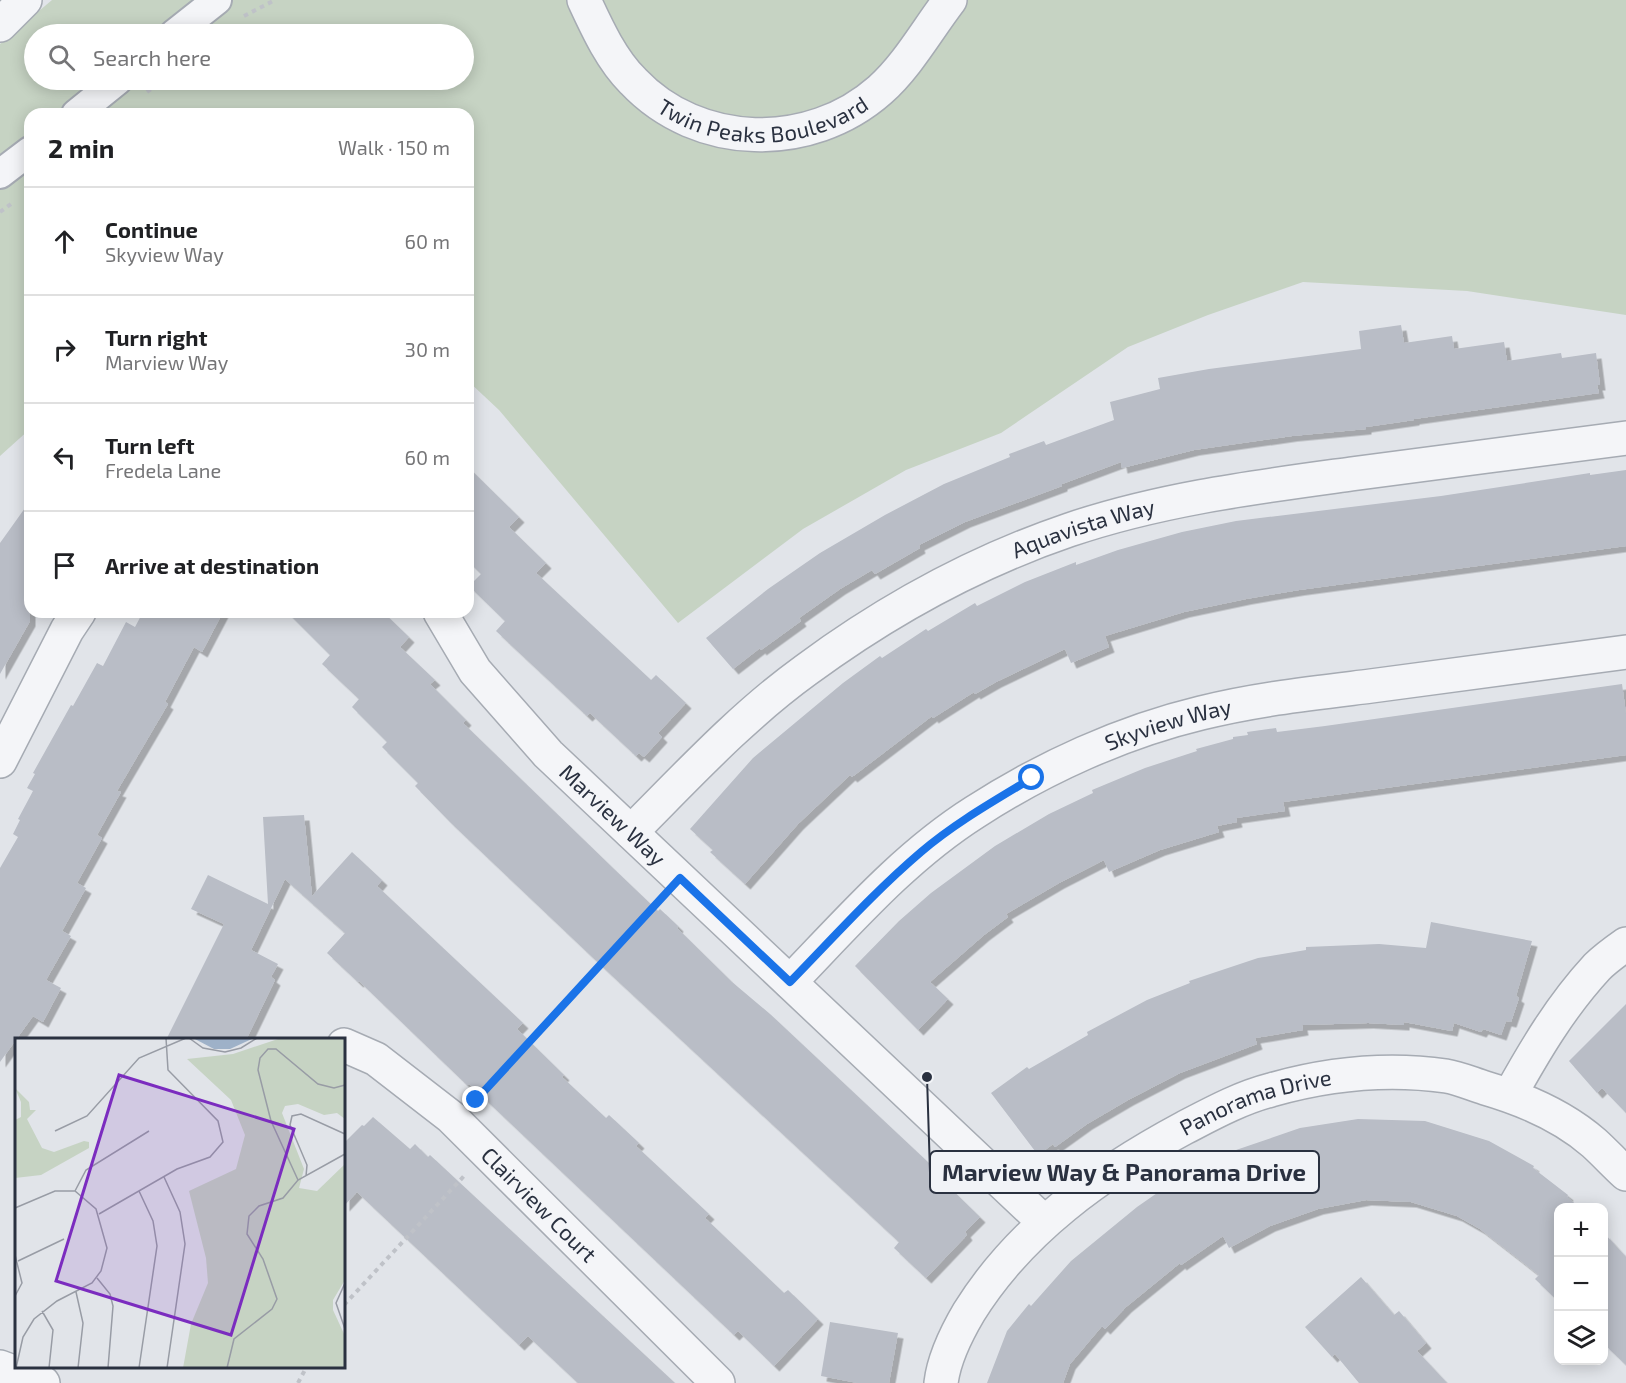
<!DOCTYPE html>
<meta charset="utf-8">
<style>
:root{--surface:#fff;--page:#f6f6f6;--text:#202124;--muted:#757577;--line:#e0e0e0}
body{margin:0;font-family:"Exo 2",sans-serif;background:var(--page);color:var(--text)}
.controls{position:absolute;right:18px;bottom:18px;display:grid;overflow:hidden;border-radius:12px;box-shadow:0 3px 15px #0003}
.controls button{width:54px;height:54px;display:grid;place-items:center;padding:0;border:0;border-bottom:2px solid var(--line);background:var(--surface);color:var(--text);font:30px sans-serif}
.stop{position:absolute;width:18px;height:18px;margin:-14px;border:4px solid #1a73e8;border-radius:50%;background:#fff}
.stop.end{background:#1a73e8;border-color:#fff;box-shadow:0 2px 6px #0008}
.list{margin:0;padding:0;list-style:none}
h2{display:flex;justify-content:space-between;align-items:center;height:78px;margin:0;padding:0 24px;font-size:26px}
h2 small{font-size:20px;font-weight:400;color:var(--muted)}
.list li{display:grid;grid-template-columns:39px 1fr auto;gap:18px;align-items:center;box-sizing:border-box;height:108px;padding:0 24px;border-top:2px solid var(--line)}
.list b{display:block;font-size:22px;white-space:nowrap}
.list p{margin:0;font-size:20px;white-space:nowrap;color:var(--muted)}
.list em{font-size:20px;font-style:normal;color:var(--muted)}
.icon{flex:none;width:33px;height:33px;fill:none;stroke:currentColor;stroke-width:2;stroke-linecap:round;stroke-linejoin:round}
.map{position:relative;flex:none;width:1626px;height:1383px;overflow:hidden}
.search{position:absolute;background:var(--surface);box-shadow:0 3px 15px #0003;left:24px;top:24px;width:450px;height:66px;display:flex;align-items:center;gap:15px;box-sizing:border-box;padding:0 21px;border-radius:33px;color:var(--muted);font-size:22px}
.panel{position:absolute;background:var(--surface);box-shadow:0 3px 15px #0003;left:24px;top:108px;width:450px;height:510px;border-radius:18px}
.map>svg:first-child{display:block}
.green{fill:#c6d3c3;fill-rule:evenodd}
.building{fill:#b9bdc6;filter:url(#shadow)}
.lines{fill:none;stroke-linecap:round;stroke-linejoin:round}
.pedestrian-casing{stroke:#a6abb3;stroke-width:32}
.minor-casing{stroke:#a6abb3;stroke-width:36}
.tertiary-casing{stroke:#a6abb3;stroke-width:36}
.path{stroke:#bfc2c8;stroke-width:4;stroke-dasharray:4.5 4.5;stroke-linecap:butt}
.pedestrian{stroke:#f4f5f8;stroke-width:28}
.minor{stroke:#f4f5f8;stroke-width:33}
.tertiary{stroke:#f4f5f8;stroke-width:33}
.route{stroke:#1a73e8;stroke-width:8}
.labels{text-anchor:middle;stroke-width:4.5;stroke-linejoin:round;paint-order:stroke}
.street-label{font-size:22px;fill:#2a3140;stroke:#f1f3f7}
.inset-road{fill:none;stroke:#989ca5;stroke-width:1.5}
.view{fill:#7b2cbf;fill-opacity:0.15;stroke:#7b2cbf;stroke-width:3}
.inset-edge{fill:none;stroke:#2a3140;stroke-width:3}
.leader{fill:none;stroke:#2a3140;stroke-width:2}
.callout-dot{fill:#2a3140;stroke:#f1f3f7;stroke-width:2}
.callout{fill:#f1f3f7;stroke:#2a3140;stroke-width:2}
.callout-label{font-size:24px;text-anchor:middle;font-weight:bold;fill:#2a3140}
</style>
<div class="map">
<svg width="1626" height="1383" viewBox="0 0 1626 1383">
<defs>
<filter id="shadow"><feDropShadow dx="5.5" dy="5.5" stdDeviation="0" flood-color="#0004"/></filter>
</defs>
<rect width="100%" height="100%" fill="#e1e4e9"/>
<path class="green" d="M 52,0 L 1626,0 L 1626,315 L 1467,291 L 1303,282 L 1208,315 L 1128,347 L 1001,433 L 906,470 L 803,529 L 678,623 L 499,410 L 468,381 L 468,114 L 30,114 L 30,429 L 0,456 L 0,44 ZM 34,34 L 464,34 L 464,80 L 34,80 Z"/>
<g class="building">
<path d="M 1401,325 L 1404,343 L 1452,336 L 1454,349 L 1504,342 L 1507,361 L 1561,353 L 1562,358 L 1596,353 L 1600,385 L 1597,385 L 1599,393 L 1414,419 L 1414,420 L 1366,427 L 1366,429 L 1292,436 L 1194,450 L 1122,468 L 1121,462 L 1062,484 L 1062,486 L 965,522 L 919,545 L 920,548 L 875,574 L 872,570 L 840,589 L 799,618 L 801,621 L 761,650 L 760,648 L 733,669 L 706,638 L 768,589 L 820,553 L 885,515 L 944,484 L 1010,457 L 1009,454 L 1044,441 L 1046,445 L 1114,420 L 1110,402 L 1160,389 L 1158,378 L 1209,369 L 1361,349 L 1359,331 Z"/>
<path d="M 468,467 L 519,517 L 509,527 L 546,563 L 536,573 L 651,680 L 656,675 L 686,703 L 658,733 L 662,737 L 644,757 L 639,753 L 636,756 L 590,713 L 587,716 L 496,631 L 505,621 L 469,586 L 481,574 L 468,561 Z"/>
<path d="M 1626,470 L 1626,546 L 1299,590 L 1246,599 L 1184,612 L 1105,636 L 1109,647 L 1071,663 L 1065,649 L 996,682 L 975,694 L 974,692 L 933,718 L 932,716 L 852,777 L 850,775 L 798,824 L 745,884 L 710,852 L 713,850 L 690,829 L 753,758 L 843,683 L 880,656 L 882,658 L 926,629 L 928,631 L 975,603 L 977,606 L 1025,582 L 1076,562 L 1076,565 L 1118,550 L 1182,532 L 1236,521 L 1441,496 L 1590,473 L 1590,475 Z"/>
<path d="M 30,501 L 30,621 L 0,674 L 0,543 Z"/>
<path d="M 143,612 L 223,612 L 202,652 L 194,647 L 165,702 L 168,704 L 117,791 L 121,792 L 97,835 L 102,838 L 77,883 L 86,888 L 62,931 L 71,936 L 46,980 L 61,988 L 43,1022 L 33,1016 L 0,1062 L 0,868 L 18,837 L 13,834 L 20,820 L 18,819 L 33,791 L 27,788 L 35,774 L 33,773 L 71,705 L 73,706 L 97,663 L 103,666 L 126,622 L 135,627 Z"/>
<path d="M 287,612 L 383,612 L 409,637 L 400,647 L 435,680 L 430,684 L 466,720 L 463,723 L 614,869 L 658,911 L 660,909 L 678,926 L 677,928 L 732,982 L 770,1014 L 946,1179 L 944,1182 L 980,1217 L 965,1232 L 967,1235 L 926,1278 L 894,1248 L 899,1242 L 607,971 L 450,822 L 415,786 L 418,783 L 382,747 L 387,742 L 352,707 L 359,699 L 322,664 L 330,655 Z"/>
<path d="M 1622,684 L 1626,714 L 1626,755 L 1283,802 L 1285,811 L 1236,818 L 1237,822 L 1217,826 L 1219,832 L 1160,850 L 1109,872 L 1104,860 L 1059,883 L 1006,914 L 1008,917 L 984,935 L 930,982 L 948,999 L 918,1030 L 855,966 L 899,921 L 931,893 L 995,846 L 1049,814 L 1093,793 L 1092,790 L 1145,768 L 1197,751 L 1196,749 L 1233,739 L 1233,737 L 1248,735 L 1247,732 L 1276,728 L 1277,732 L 1325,726 Z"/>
<path d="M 304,815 L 312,896 L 352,852 L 382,880 L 377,886 L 523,1023 L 517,1029 L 564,1075 L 562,1077 L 606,1118 L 609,1115 L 639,1143 L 636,1146 L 709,1214 L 705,1218 L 784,1293 L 788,1290 L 818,1319 L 774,1366 L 738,1331 L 734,1335 L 469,1084 L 467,1085 L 359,981 L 358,982 L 327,953 L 345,933 L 285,879 L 251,950 L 278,964 L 271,977 L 275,980 L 246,1040 L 166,1040 L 224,924 L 191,909 L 208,875 L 268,904 L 263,817 Z"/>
<path d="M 1431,922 L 1532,941 L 1516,996 L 1519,998 L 1511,1022 L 1506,1021 L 1501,1035 L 1483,1029 L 1481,1032 L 1454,1023 L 1452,1031 L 1404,1022 L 1404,1025 L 1368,1023 L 1302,1025 L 1303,1030 L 1255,1038 L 1257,1044 L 1180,1073 L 1128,1100 L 1087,1124 L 1055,1147 L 1053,1144 L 1038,1155 L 991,1093 L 1027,1067 L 1029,1069 L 1088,1035 L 1087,1032 L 1147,1000 L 1190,983 L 1189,981 L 1258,958 L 1306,950 L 1306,947 L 1379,944 L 1426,948 Z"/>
<path d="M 1626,1004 L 1626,1113 L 1602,1088 L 1597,1093 L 1569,1061 Z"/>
<path d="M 373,1117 L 410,1149 L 415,1144 L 428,1157 L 430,1155 L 675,1383 L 578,1383 L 528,1336 L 519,1345 L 357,1192 L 344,1206 L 344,1143 L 362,1125 L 364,1126 Z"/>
<path d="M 1358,1119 L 1425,1121 L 1489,1141 L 1534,1166 L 1533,1168 L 1568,1195 L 1567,1197 L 1579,1207 L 1558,1208 L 1558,1301 L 1535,1279 L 1539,1275 L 1480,1229 L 1457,1216 L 1411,1202 L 1366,1200 L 1318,1209 L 1270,1226 L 1229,1248 L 1223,1236 L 1181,1265 L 1180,1263 L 1126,1307 L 1105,1329 L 1102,1326 L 1070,1364 L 1063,1383 L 987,1383 L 1007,1331 L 1029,1304 L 1031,1306 L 1071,1261 L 1137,1207 L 1160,1191 L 1236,1150 L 1300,1128 Z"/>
<path d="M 1604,1233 L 1626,1257 L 1626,1365 L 1604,1344 Z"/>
<path d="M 1361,1277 L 1394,1315 L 1399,1311 L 1426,1343 L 1417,1351 L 1447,1383 L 1359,1383 L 1335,1354 L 1332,1357 L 1305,1327 Z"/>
<path d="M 830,1322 L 898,1333 L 889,1383 L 858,1383 L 821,1376 Z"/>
</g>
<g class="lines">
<g class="pedestrian-casing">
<g id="pedestrian">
<path d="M 174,34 L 217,0"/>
<path d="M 76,114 L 118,80"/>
<path d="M 0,174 L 30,151"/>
</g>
</g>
<g class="minor-casing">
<g id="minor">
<path id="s1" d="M 584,0 C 597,28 611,59 633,81 C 698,150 810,152 880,90 C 908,65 927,30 950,0"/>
<path d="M 0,25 L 25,0"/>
<path id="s2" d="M 440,612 L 475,671 L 548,754 L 1044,1222"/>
<path d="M 0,761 L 67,630 L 79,612"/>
<path id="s3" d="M 631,832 C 687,776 741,717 806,670 C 886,611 975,562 1069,530 C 1160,499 1256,487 1351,474 C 1443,462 1534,450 1626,438"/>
<path id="s4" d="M 790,982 C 848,922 904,857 975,812 C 1043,768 1122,732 1201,713 C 1257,699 1314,693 1371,686 C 1456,674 1541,663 1626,652"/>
<path id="s5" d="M 344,1045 L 376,1059 L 451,1117 L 718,1383"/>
<path d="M 1510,1095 C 1535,1050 1561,1006 1597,967 C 1605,959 1616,951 1626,944"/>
<path d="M 0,1367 L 43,1383"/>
</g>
</g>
<g class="tertiary-casing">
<g id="tertiary">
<path id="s6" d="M 941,1383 C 944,1358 956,1334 969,1312 C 1020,1230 1100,1173 1184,1128 C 1211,1114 1240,1098 1271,1090 C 1327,1074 1388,1068 1446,1076 C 1459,1078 1472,1084 1485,1088 C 1523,1099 1563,1116 1594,1143 C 1605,1153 1615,1164 1626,1174"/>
</g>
</g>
<g class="path">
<path d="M 244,16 L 275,0"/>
<path d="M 147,92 L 163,80"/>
<path d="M 0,212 L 11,204"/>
<path d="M 478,1099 L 657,903"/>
<path d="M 344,1305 L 464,1176"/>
<path d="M 298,1383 L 307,1366"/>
</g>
<use href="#pedestrian" class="pedestrian"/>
<use href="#minor" class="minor"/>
<use href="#tertiary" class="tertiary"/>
</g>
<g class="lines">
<path class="route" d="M 476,1100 L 680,878 L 790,982 C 833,938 874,892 921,852 C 955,823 994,801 1032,778"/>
</g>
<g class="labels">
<g class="street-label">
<text dy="8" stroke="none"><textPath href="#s1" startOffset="240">Twin Peaks Boulevard</textPath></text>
<text dy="8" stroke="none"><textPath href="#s3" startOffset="552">Aquavista Way</textPath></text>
<text dy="8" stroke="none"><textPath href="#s4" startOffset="465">Skyview Way</textPath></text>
<text dy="8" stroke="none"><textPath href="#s2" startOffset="268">Marview Way</textPath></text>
<text dy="8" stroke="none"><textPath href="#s6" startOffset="440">Panorama Drive</textPath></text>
<text dy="8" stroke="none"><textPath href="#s5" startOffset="254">Clairview Court</textPath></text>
</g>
</g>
<g transform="translate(15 1038)">
<rect width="330" height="330" fill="#e1e4e9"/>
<path d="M 266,0 L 330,0 L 330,81 L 322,75 L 309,77 L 283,66 L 270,68 L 267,75 L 289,131 L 284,150 L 302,153 L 330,126 L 330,242 L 318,262 L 318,272 L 330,298 L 330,330 L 168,330 L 176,286 L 193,245 L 191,220 L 174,153 L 221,131 L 230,97 L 216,62 L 172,21 L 218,16 ZM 0,50 L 14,64 L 15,72 L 21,72 L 12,81 L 27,110 L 39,114 L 69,103 L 74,104 L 74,110 L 26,137 L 0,140 L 0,82 L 6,79 L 6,64 Z" fill="#c6d3c3"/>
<path d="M 178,0 L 239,0 L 215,11 L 199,11 Z" fill="#9eb1c8"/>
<path class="inset-road" d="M 174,0 L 188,10 L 210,14 L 226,10 L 242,0M 40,93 L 72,78 L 124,20 L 171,0M 291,138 L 292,127 L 275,87 L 277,78 L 286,76 L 330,96M 149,139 L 165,174 L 170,206 L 152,330M 283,142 L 256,83 L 243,32 L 245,20 L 253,11 L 261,11 L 303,46 L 319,50 L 330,47M 60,153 L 71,132 L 134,93M 124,153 L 138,183 L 142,208 L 124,330M 0,170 L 40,153 L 60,153 L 81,171 L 92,210 L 86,233 L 77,245 L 42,263 L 19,281 L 8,299 L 1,330M 84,176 L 162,131 L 195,119 L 208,104 L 203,83 L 153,32 L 151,0M 0,217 L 7,245 L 0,258M 3,223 L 49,201M 82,240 L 95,256 L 98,268 L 93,330M 330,245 L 321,265 L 330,291M 61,254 L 68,285 L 63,330M 27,273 L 38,292 L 34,330M 212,330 L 219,301 L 257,271 L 262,261 L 248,221 L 232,196 L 234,178 L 244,168 L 268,160 L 283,142 L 330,116"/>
<path class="view" d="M 104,37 L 279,91 L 216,297 L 41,243 Z"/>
<rect width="330" height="330" class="inset-edge"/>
</g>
<path class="leader" d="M927 1077L930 1172"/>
<circle class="callout-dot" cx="927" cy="1077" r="6"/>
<rect class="callout" x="930" y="1151" width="389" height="42" rx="6"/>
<g class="callout-label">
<text x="1124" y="1181">Marview Way &amp; Panorama Drive</text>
</g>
</svg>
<div class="controls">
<button>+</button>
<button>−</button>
<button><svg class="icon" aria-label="layers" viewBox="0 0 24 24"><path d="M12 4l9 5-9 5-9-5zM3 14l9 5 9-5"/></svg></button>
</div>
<div class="stop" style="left:1032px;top:778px"></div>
<div class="stop end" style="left:476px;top:1100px"></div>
<div class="search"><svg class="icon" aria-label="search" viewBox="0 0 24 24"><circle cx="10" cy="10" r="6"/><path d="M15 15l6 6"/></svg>Search here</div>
<section class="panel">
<h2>2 min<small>Walk · 150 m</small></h2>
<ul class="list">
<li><svg class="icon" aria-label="ahead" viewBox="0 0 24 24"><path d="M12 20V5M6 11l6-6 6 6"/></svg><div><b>Continue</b><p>Skyview Way</p></div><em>60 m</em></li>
<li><svg class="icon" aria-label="right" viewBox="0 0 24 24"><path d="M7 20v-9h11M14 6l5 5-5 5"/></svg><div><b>Turn right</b><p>Marview Way</p></div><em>30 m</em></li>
<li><svg class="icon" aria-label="left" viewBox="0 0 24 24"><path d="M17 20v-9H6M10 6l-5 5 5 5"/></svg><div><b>Turn left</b><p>Fredela Lane</p></div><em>60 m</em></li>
<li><svg class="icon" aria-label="arrive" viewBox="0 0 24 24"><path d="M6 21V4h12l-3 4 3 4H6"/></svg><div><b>Arrive at destination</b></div></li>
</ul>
</section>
</div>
